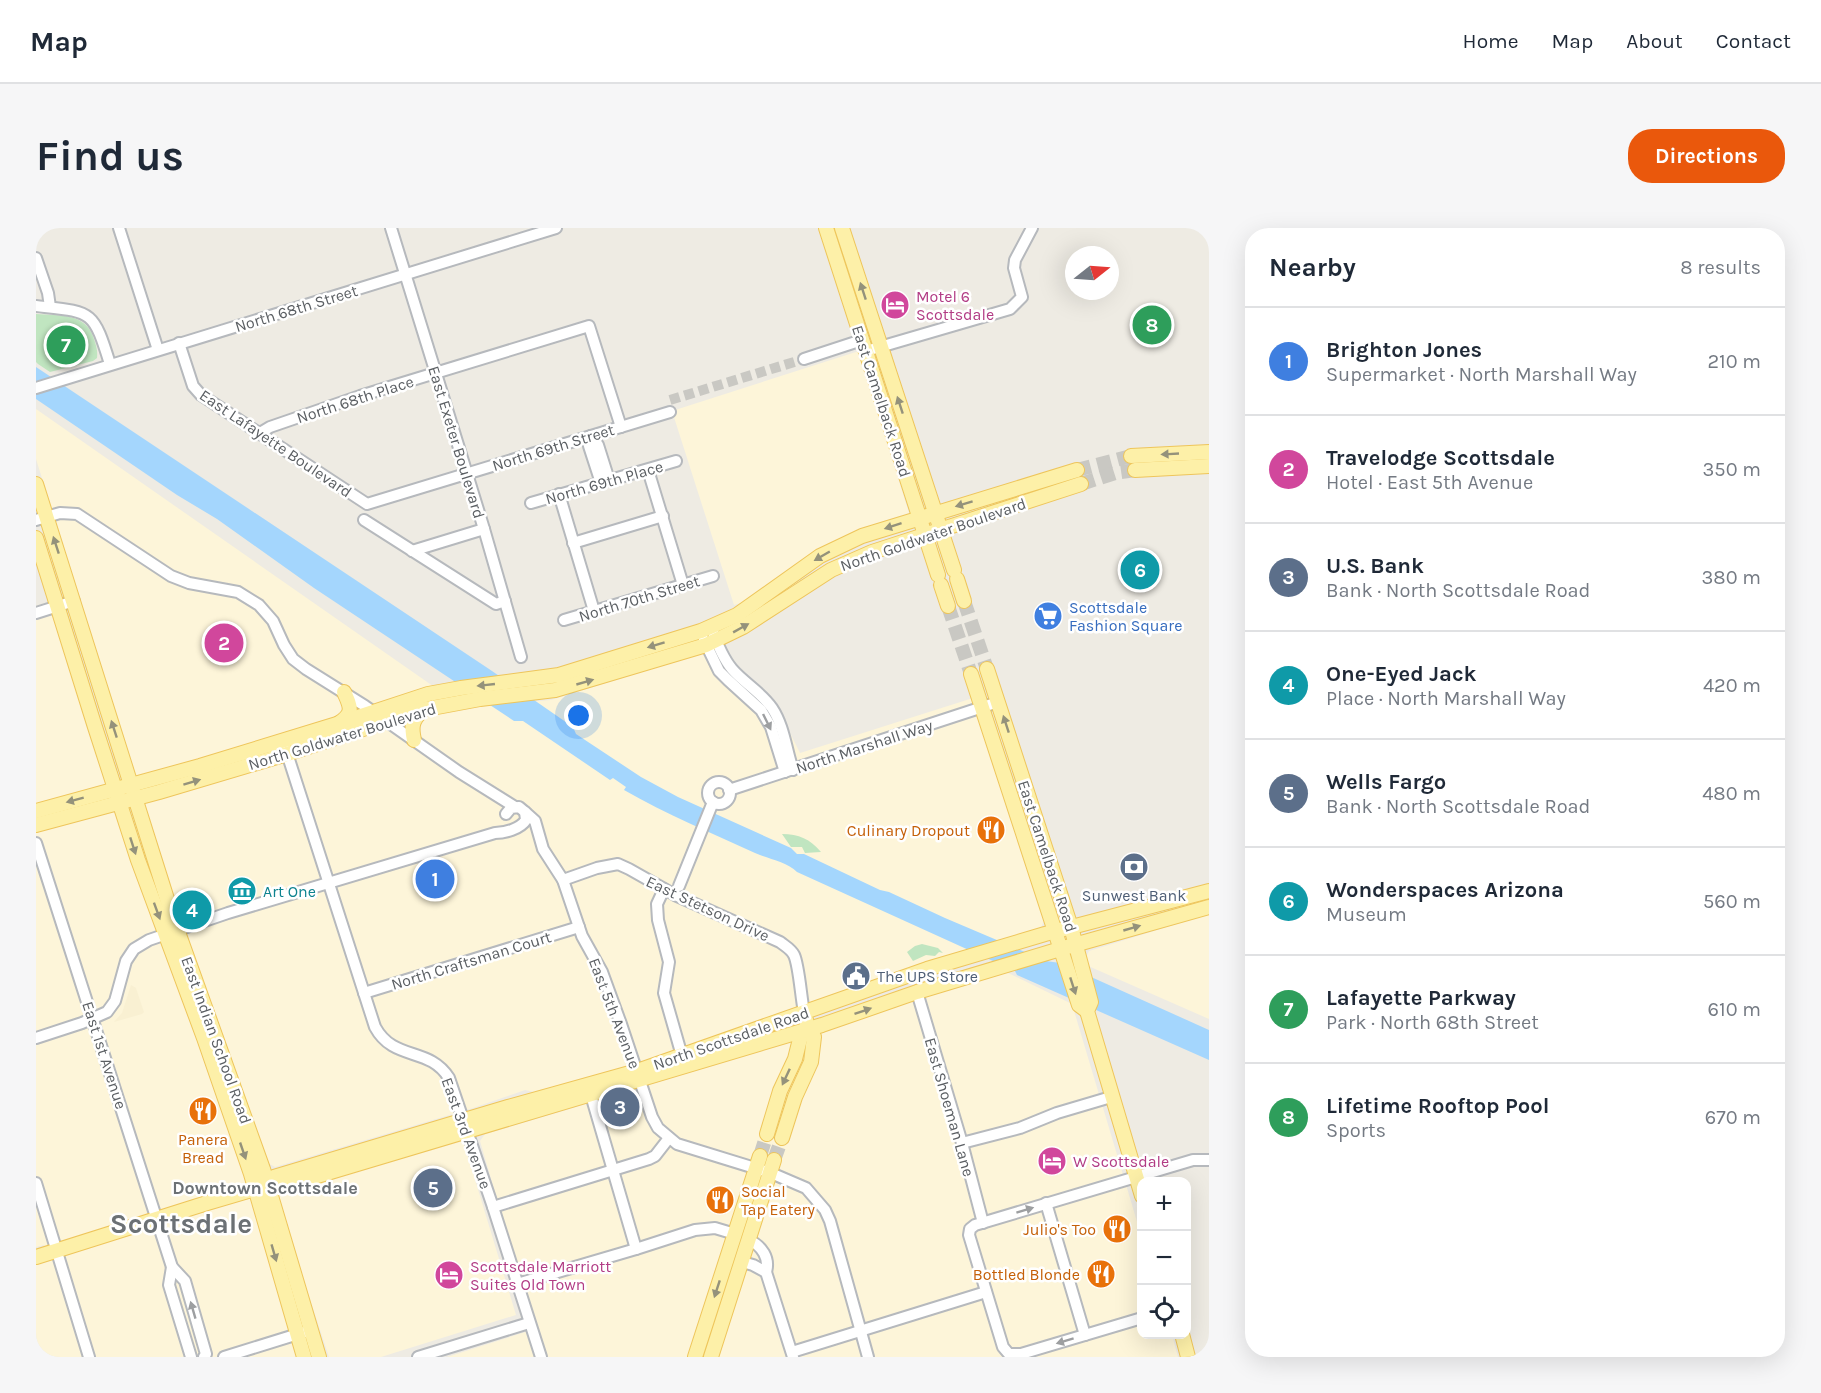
<!DOCTYPE html>
<meta charset="utf-8">
<style>
:root{--surface:#fff;--page:#f6f6f7;--text:#1f2937;--muted:#747a83;--line:#e0e1e3;--accent:#ea580c}
body{margin:0;font-family:Karla,sans-serif;background:var(--page);color:var(--text)}
.controls{position:absolute;right:18px;bottom:18px;display:grid;overflow:hidden;border-radius:12px;box-shadow:0 6px 24px #0002}
.controls button{width:54px;height:54px;display:grid;place-items:center;padding:0;border:0;border-bottom:2px solid var(--line);background:var(--surface);color:var(--text);font:30px sans-serif}
.compass{position:absolute;left:1029px;top:18px;width:54px;height:54px;border-radius:50%;background:var(--surface);box-shadow:0 6px 24px #0002;rotate:73deg}
.you{position:absolute;left:543px;top:488px;width:21px;height:21px;margin:-15px;border:4px solid #fff;border-radius:50%;background:#1a73e8;box-shadow:0 0 0 9px #1a73e833}
.badge{display:grid;place-items:center;width:39px;height:39px;border-radius:50%;background:var(--accent);color:#fff;font-size:20px;font-weight:700}
.pin{position:absolute;translate:-50% -50%;border:3px solid #fff;box-shadow:0 2px 6px #0006}
.list{margin:0;padding:0;list-style:none}
h2{display:flex;justify-content:space-between;align-items:center;height:78px;margin:0;padding:0 24px;font-size:26px}
h2 small{font-size:20px;font-weight:400;color:var(--muted)}
.list li{display:grid;grid-template-columns:39px 1fr auto;gap:18px;align-items:center;box-sizing:border-box;height:108px;padding:0 24px;border-top:2px solid var(--line)}
.list b{display:block;font-size:22px;white-space:nowrap}
.list p{margin:0;font-size:20px;white-space:nowrap;color:var(--muted)}
.list em{font-size:20px;font-style:normal;color:var(--muted)}
.icon{flex:none;width:33px;height:33px;fill:none;stroke:currentColor;stroke-width:2;stroke-linecap:round;stroke-linejoin:round}
.map{position:relative;flex:none;width:1173px;height:1129px;overflow:hidden;border-radius:24px}
header{display:flex;align-items:center;gap:36px;box-sizing:border-box;height:84px;padding:0 30px;background:var(--surface);border-bottom:2px solid var(--line)}
header strong{font-size:28px}
nav{display:flex;gap:33px;margin-inline-start:auto;font-size:21px}
.intro{display:flex;align-items:center;justify-content:space-between;box-sizing:border-box;height:144px;padding:0 36px}
h1{margin:0;font-size:42px}
.button{padding:15px 27px;border-radius:24px;background:var(--accent);color:#fff;font-size:21px;font-weight:700}
main{display:flex;gap:36px;padding:0 36px}
aside{flex:1;background:var(--surface);border-radius:24px;box-shadow:0 6px 24px #0002}
.map>svg:first-child{display:block}
.commercial{fill:#fdf5d9}
.green{fill:#c0e5c0}
.sand{fill:#f9f0d2}
.water{fill:#a4d6fd}
.lines{fill:none;stroke-linecap:round;stroke-linejoin:round}
.minor-tunnel{stroke:#c9c8c3;stroke-width:10;stroke-dasharray:10 5;stroke-linecap:butt}
.major-tunnel{stroke:#c9c8c3;stroke-width:14;stroke-dasharray:14 7;stroke-linecap:butt}
.minor-casing{stroke:#b6b9bd;stroke-width:14}
.major-casing{stroke:#eec55b;stroke-width:16}
.minor{stroke:#fff;stroke-width:10}
.major{stroke:#fdf0a8;stroke-width:14}
.oneway{fill:#94927b}
.oneway2{fill:#9d9fa1}
.labels{text-anchor:middle;stroke-width:5;stroke-linejoin:round;paint-order:stroke}
.hotel-label{font-size:16px;fill:#b23c85;stroke:#fff;text-anchor:start}
.street-label{font-size:16px;fill:#5b5f63;stroke:#fff}
.shop-label{font-size:16px;fill:#366cbe;stroke:#fff;text-anchor:start}
.food-label{font-size:16px;fill:#c56008;stroke:#fff;text-anchor:end}
.culture-label{font-size:16px;fill:#0d838f;stroke:#fff;text-anchor:start}
.service-label{font-size:16px;fill:#4e5e75;stroke:#fff}
.neighbourhood-label{font-size:18px;font-weight:bold;fill:#6c7175;stroke:#fff}
.town-label{font-size:28px;font-weight:bold;fill:#6c7175;stroke:#fff}
</style>
<header>
<strong>Map</strong>
<nav><a>Home</a><a>Map</a><a>About</a><a>Contact</a></nav>
</header>
<div class="intro"><h1>Find us</h1><a class="button">Directions</a></div>
<main>
<div class="map">
<svg width="1173" height="1129" viewBox="0 0 1173 1129">
<rect width="100%" height="100%" fill="#eeebe3"/>
<g class="commercial">
<path d="M 823,123 L 873,285 L 848,293 L 810,309 L 715,372 L 698,377 L 636,183 Z"/>
<path d="M 0,181 L 427,479 L 515,472 L 670,424 L 690,420 L 699,436 L 745,487 L 764,525 L 937,470 L 1009,690 L 1005,700 L 774,776 L 655,821 L 503,865 L 489,862 L 437,880 L 239,939 L 230,934 L 149,708 L 0,231 Z"/>
<path d="M 15,373 L 72,555 L 0,577 L 0,378 Z"/>
<path d="M 81,579 L 211,946 L 263,1129 L 0,1129 L 0,1037 L 13,1033 L 8,1017 L 0,1019 L 0,603 Z"/>
<path d="M 1173,686 L 1173,791 L 1050,737 L 1050,729 L 1053,723 Z"/>
<path d="M 968,743 L 1036,776 L 1105,1007 L 1106,1106 L 1136,1107 L 1142,1129 L 411,1129 L 499,1101 L 444,913 L 449,906 L 594,863 Z"/>
<path d="M 426,910 L 428,915 L 480,1087 L 345,1129 L 293,1129 L 242,975 L 243,966 Z"/>
</g>
<g class="green">
<path d="M 0,86 C 23,88 50,84 58,111 C 60,117 62,123 61,130 L 57,133 L 14,144 L 2,136 L 0,134 Z"/>
<path d="M 746,606 C 763,606 774,611 785,624 L 769,625 L 766,619 L 755,619 Z"/>
<path d="M 886,716 L 902,720 L 907,725 L 903,724 L 899,728 L 890,727 L 877,733 L 871,724 L 879,718 Z"/>
</g>
<path class="sand" d="M 95,757 L 100,760 L 108,784 L 106,786 L 78,794 L 86,785 Z"/>
<path class="water" d="M 0,139 L 456,443 L 537,499 L 540,506 L 605,549 L 642,569 L 755,620 L 761,626 L 768,626 L 844,662 L 853,664 L 909,690 L 1010,733 L 1024,735 L 1173,802 L 1173,832 L 981,747 L 979,743 L 761,644 C 751,634 732,631 719,625 C 675,605 630,586 588,562 L 590,559 L 577,550 L 574,552 L 487,493 L 478,493 L 457,479 L 278,360 L 181,291 L 141,267 L 0,171 Z"/>
<g class="lines">
<path class="minor-tunnel" d="M 634,172 L 768,131"/>
<g class="major-tunnel">
<path d="M 1041,242 L 1095,228"/>
<path d="M 1045,256 L 1079,245 L 1099,242"/>
<path d="M 928,373 L 951,441"/>
<path d="M 912,378 L 935,446"/>
<path d="M 724,928 L 731,906"/>
<path d="M 738,932 L 746,910"/>
</g>
<g class="minor-casing">
<g id="minor">
<path d="M 83,0 L 122,122"/>
<path d="M 355,0 L 448,301 L 485,429"/>
<path d="M 0,30 L 12,65 L 14,79"/>
<path d="M 0,78 C 56,84 57,81 74,136"/>
<path d="M 143,115 L 157,158 L 165,167 L 331,276 L 634,184"/>
<path d="M 830,123 L 974,81 L 986,69 L 978,40 L 979,32 L 996,0"/>
<path d="M 768,131 L 826,112"/>
<path d="M 0,160 L 520,0"/>
<path d="M 224,205 L 234,199 L 324,168 L 553,98 L 585,199"/>
<path d="M 555,208 L 553,218 L 565,255"/>
<path d="M 555,208 L 562,217 L 573,252"/>
<path d="M 612,242 L 647,357"/>
<path d="M 523,266 L 558,383"/>
<path d="M 495,275 L 640,233"/>
<path d="M 0,292 L 24,285 L 41,286 L 135,348 L 153,355 L 202,364 L 223,377 L 237,393 L 248,417 L 257,431 L 270,441 L 329,478 L 423,544 L 479,579"/>
<path d="M 328,292 L 460,376 L 469,373"/>
<path d="M 537,315 L 627,288"/>
<path d="M 376,323 L 448,301"/>
<path d="M 0,385 L 38,373"/>
<path d="M 528,392 L 677,348"/>
<path d="M 675,399 C 680,413 686,429 696,441 C 708,455 725,464 736,480 C 748,498 750,521 757,542"/>
<path d="M 668,412 L 683,443 L 692,452 L 725,482 L 735,499 L 749,544"/>
<path d="M 249,519 L 339,799 C 358,834 393,818 413,850 L 457,979 L 505,1129"/>
<circle cx="683" cy="565" r="11"/>
<path d="M 693,562 L 962,474"/>
<path d="M 489,584 L 499,593 L 507,621 L 527,652 L 546,708 L 566,744 L 585,796 L 616,889 L 622,900 L 641,916 L 735,945 L 770,960 L 789,982 L 794,993 L 832,1129"/>
<path d="M 0,615 L 136,1039 L 149,1053 L 170,1126 L 168,1129"/>
<path d="M 527,652 L 561,640 L 582,636 L 593,641 L 639,667 L 744,714 C 749,718 755,721 758,727 C 763,737 765,770 768,784"/>
<path d="M 643,658 L 677,574"/>
<path d="M 628,661 L 621,676 L 622,692 L 633,734 L 628,765 L 646,828"/>
<path d="M 881,764 L 926,915 L 947,995"/>
<path d="M 328,765 L 543,699"/>
<path d="M 0,810 L 46,795 L 71,784 L 79,773 L 90,733 L 98,721 L 113,712 L 192,685 L 459,605 C 469,605 484,601 490,592 L 489,584 L 483,579 L 475,580 L 470,586"/>
<path d="M 555,867 L 600,1021"/>
<path d="M 926,915 L 984,900 L 1021,885 L 1075,869"/>
<path d="M 0,955 L 53,1129"/>
<path d="M 1010,975 L 1049,1107"/>
<path d="M 457,979 L 613,931 L 619,928 L 633,910"/>
<path d="M 713,1012 C 726,1018 734,1030 730,1044 L 757,1129"/>
<path d="M 706,1034 L 717,1037 L 730,1044"/>
<path d="M 136,1039 L 133,1057 L 155,1129"/>
<path d="M 481,1056 L 600,1021 L 659,1002 L 679,1000 L 699,1006"/>
<path d="M 1106,1090 L 985,1126 L 973,1126 L 967,1119 L 933,1007 L 934,1001 L 939,997 L 1157,932 L 1173,932"/>
<path d="M 756,1124 L 950,1064"/>
<path d="M 188,1129 L 275,1102"/>
<path d="M 382,1129 L 493,1095"/>
</g>
</g>
<g class="major-casing">
<g id="major">
<path d="M 790,0 L 902,347"/>
<path d="M 806,0 L 918,342"/>
<path d="M 1095,228 L 1173,224"/>
<path d="M 1099,242 L 1173,238"/>
<path d="M 0,256 L 137,690 L 227,941 L 283,1129"/>
<path d="M 0,310 L 59,499 L 102,632 L 168,810 L 215,946 L 268,1129"/>
<path d="M 921,351 L 928,373"/>
<path d="M 905,357 L 912,378"/>
<path d="M 951,441 L 1035,699 L 1055,774 L 1051,783 L 1106,968"/>
<path d="M 935,446 L 1043,777 L 1051,783"/>
<path d="M 303,495 C 318,485 315,479 308,464"/>
<path d="M 378,512 C 375,499 376,492 386,483"/>
<path d="M 0,583 L 164,538 L 301,496 L 392,466 L 425,460 L 523,447 L 665,403 L 701,387 L 784,328 L 826,308 L 1041,242"/>
<path d="M 0,597 L 123,564 L 251,526 L 385,482 L 444,471 L 519,462 L 670,417 L 707,399 L 795,342 L 836,324 L 1045,256"/>
<path d="M 731,906 L 744,863 L 759,831 L 764,811 L 772,800"/>
<path d="M 746,910 L 759,869 L 775,834 L 778,809 L 772,800 L 770,792"/>
<path d="M 219,961 L 230,952 L 238,949 L 472,879 L 601,843 L 891,741 L 1009,706 L 1173,663"/>
<path d="M 0,1029 L 171,975 L 219,961 L 233,962 L 241,960 L 786,797 L 881,764 L 1031,719 L 1173,679"/>
<path d="M 1146,1106 L 1152,1129"/>
<path d="M 659,1129 L 724,928"/>
<path d="M 675,1129 L 738,932"/>
</g>
</g>
<use href="#minor" class="minor"/>
<use href="#major" class="major"/>
</g>
<defs><path id="oneway-solid" d="M-6-.8H1V-3.2L6.5 0L1 3.2V.8H-6Z" transform="scale(1.5)"/></defs>
<g class="oneway">
<use href="#oneway-solid" transform="translate(827 63) rotate(-108)"/>
<use href="#oneway-solid" transform="translate(864 177) rotate(-108)"/>
<use href="#oneway-solid" transform="translate(1134 226) rotate(177)"/>
<use href="#oneway-solid" transform="translate(928 276) rotate(163)"/>
<use href="#oneway-solid" transform="translate(857 298) rotate(162)"/>
<use href="#oneway-solid" transform="translate(20 317) rotate(-108)"/>
<use href="#oneway-solid" transform="translate(786 328) rotate(150)"/>
<use href="#oneway-solid" transform="translate(705 400) rotate(-29)"/>
<use href="#oneway-solid" transform="translate(620 417) rotate(163)"/>
<use href="#oneway-solid" transform="translate(549 454) rotate(-16)"/>
<use href="#oneway-solid" transform="translate(450 457) rotate(174)"/>
<use href="#oneway-solid" transform="translate(970 496) rotate(-108)"/>
<use href="#oneway-solid" transform="translate(78 501) rotate(-108)"/>
<use href="#oneway-solid" transform="translate(156 554) rotate(-17)"/>
<use href="#oneway-solid" transform="translate(39 572) rotate(165)"/>
<use href="#oneway-solid" transform="translate(97 618) rotate(72)"/>
<use href="#oneway-solid" transform="translate(121 683) rotate(70)"/>
<use href="#oneway-solid" transform="translate(1096 700) rotate(-16)"/>
<use href="#oneway-solid" transform="translate(1037 758) rotate(72)"/>
<use href="#oneway-solid" transform="translate(827 783) rotate(-19)"/>
<use href="#oneway-solid" transform="translate(750 849) rotate(115)"/>
<use href="#oneway-solid" transform="translate(207 923) rotate(71)"/>
<use href="#oneway-solid" transform="translate(238 1025) rotate(74)"/>
<use href="#oneway-solid" transform="translate(681 1061) rotate(108)"/>
</g>
<g class="oneway2">
<use href="#oneway-solid" transform="translate(731 494) rotate(64)"/>
<use href="#oneway-solid" transform="translate(989 982) rotate(-17)"/>
<use href="#oneway-solid" transform="translate(157 1082) rotate(-106)"/>
<use href="#oneway-solid" transform="translate(1029 1113) rotate(163)"/>
</g>
<defs>
<g id="hotel-disc" transform="scale(1.5)"><circle r="9.5" fill="#d1479c" stroke="#fff"/><path d="M-6-4.5h1.5V1H6V5H4.5V3h-9V5H-6ZM-4 0a1.8 1.8 0 1 1 3.6 0ZM.5 0V-2.5h3Q6-2.5 6 0Z" fill="#fff"/></g>
<g id="supermarket-disc" transform="scale(1.5)"><circle r="9.5" fill="#3f7fe0" stroke="#fff"/><path d="M-6-5.5h2.5l.6 2H6L4.5 2H-2.5L-4.4-4H-6ZM-1.5 3.2a1.3 1.3 0 1 0 .1 0ZM3 3.2a1.3 1.3 0 1 0 .1 0Z" fill="#fff"/></g>
<g id="restaurant-disc" transform="scale(1.5)"><circle r="9.5" fill="#e8710a" stroke="#fff"/><path d="M-5-6h1v4h1v-4h1v4h1v-4h1v5L-1.5 .5V6h-2V.5L-5-1ZM5-6V6H3V1.5H1.5Q1.5-4 5-6Z" fill="#fff"/></g>
<g id="bank-disc" transform="scale(1.5)"><circle r="9.5" fill="#5c6f8a" stroke="#fff"/><path d="M-6-4H6V4H-6ZM0-2.3a2.3 2.3 0 1 0 0 4.6a2.3 2.3 0 1 0 0-4.6Z" fill="#fff"/></g>
<g id="museum-disc" transform="scale(1.5)"><circle r="9.5" fill="#0f9aa8" stroke="#fff"/><path d="M0-6L6-3V-2H-6V-3ZM-5-1h2V3h-2ZM-1-1h2V3h-2ZM3-1h2V3H3ZM-6 4H6V6H-6Z" fill="#fff"/></g>
<g id="civic-disc" transform="scale(1.5)"><circle r="9.5" fill="#5c6f8a" stroke="#fff"/><path d="M-.6-6.5H3V-4.5H.6V-3L4-1V1h2V6H-6V1h2V-1L-.6-3ZM-1.2 2.5V6h2.4V2.5Z" fill="#fff"/></g>
</defs>
<g fill-rule="evenodd">
<use href="#hotel-disc" x="859" y="77"/>
<use href="#supermarket-disc" x="1012" y="388"/>
<use href="#restaurant-disc" x="955" y="602"/>
<use href="#bank-disc" x="1098" y="639"/>
<use href="#museum-disc" x="206" y="663"/>
<use href="#civic-disc" x="820" y="748"/>
<use href="#restaurant-disc" x="167" y="883"/>
<use href="#hotel-disc" x="1016" y="933"/>
<use href="#restaurant-disc" x="684" y="972"/>
<use href="#restaurant-disc" x="1081" y="1001"/>
<use href="#restaurant-disc" x="1065" y="1046"/>
<use href="#hotel-disc" x="413" y="1047"/>
</g>
<g class="labels">
<g class="hotel-label">
<text x="880" y="74">Motel 6<tspan x="880" dy="18">Scottsdale</tspan></text>
<text x="1037" y="939">W Scottsdale</text>
<text x="434" y="1044">Scottsdale Marriott<tspan x="434" dy="18">Suites Old Town</tspan></text>
</g>
<g class="street-label">
<text transform="translate(260 80) rotate(-17)" y="6">North 68th Street</text>
<text transform="translate(319 171) rotate(-18)" y="6">North 68th Place</text>
<text transform="translate(846 173) rotate(72)" y="6">East Camelback Road</text>
<text transform="translate(421 214) rotate(73)" y="6">East Exeter Boulevard</text>
<text transform="translate(240 215) rotate(34)" y="6">East Lafayette Boulevard</text>
<text transform="translate(517 219) rotate(-17)" y="6">North 69th Street</text>
<text transform="translate(568 254) rotate(-16)" y="6">North 69th Place</text>
<text transform="translate(897 306) rotate(-19)" y="6">North Goldwater Boulevard</text>
<text transform="translate(603 370) rotate(-17)" y="6">North 70th Street</text>
<text transform="translate(306 508) rotate(-17)" y="6">North Goldwater Boulevard</text>
<text transform="translate(828 518) rotate(-18)" y="6">North Marshall Way</text>
<text transform="translate(1012 628) rotate(72)" y="6">East Camelback Road</text>
<text transform="translate(672 680) rotate(25)" y="6">East Stetson Drive</text>
<text transform="translate(435 732) rotate(-17)" y="6">North Craftsman Court</text>
<text transform="translate(579 785) rotate(69)" y="6">East 5th Avenue</text>
<text transform="translate(695 810) rotate(-19)" y="6">North Scottsdale Road</text>
<text transform="translate(181 812) rotate(70)" y="6">East Indian School Road</text>
<text transform="translate(69 827) rotate(72)" y="6">East 1st Avenue</text>
<text transform="translate(914 879) rotate(74)" y="6">East Shoeman Lane</text>
<text transform="translate(431 905) rotate(70)" y="6">East 3rd Avenue</text>
</g>
<g class="shop-label">
<text x="1033" y="385">Scottsdale<tspan x="1033" dy="18">Fashion Square</tspan></text>
</g>
<g class="food-label">
<text x="934" y="608">Culinary Dropout</text>
<text x="167" y="917" text-anchor="middle">Panera<tspan x="167" dy="18">Bread</tspan></text>
<text x="705" y="969" text-anchor="start">Social<tspan x="705" dy="18">Tap Eatery</tspan></text>
<text x="1060" y="1007">Julio's Too</text>
<text x="1044" y="1052">Bottled Blonde</text>
</g>
<g class="culture-label">
<text x="227" y="669">Art One</text>
</g>
<g class="service-label">
<text x="1098" y="673">Sunwest Bank</text>
<text x="841" y="754" text-anchor="start">The UPS Store</text>
</g>
<g class="neighbourhood-label">
<text x="229" y="966">Downtown Scottsdale</text>
</g>
<g class="town-label">
<text x="145" y="1005">Scottsdale</text>
</g>
</g>
</svg>
<div class="controls">
<button>+</button>
<button>−</button>
<button><svg class="icon" aria-label="locate" viewBox="0 0 24 24"><circle cx="12" cy="12" r="6"/><path d="M12 2v4M12 18v4M2 12h4M18 12h4"/></svg></button>
</div>
<svg class="compass" viewBox="-18 -18 36 36"><path d="M0-13l5 13h-10z" fill="#e53935"/><path d="M0 13l5-13h-10z" fill="#747a83"/></svg>
<div class="you"></div>
<div class="pin badge" style="left:399px;top:651px;background:#3f7fe0">1</div>
<div class="pin badge" style="left:188px;top:415px;background:#d1479c">2</div>
<div class="pin badge" style="left:584px;top:879px;background:#5c6f8a">3</div>
<div class="pin badge" style="left:156px;top:682px;background:#0f9aa8">4</div>
<div class="pin badge" style="left:397px;top:960px;background:#5c6f8a">5</div>
<div class="pin badge" style="left:1104px;top:342px;background:#0f9aa8">6</div>
<div class="pin badge" style="left:30px;top:117px;background:#2e9e5b">7</div>
<div class="pin badge" style="left:1116px;top:97px;background:#2e9e5b">8</div>
</div>
<aside>
<h2>Nearby<small>8 results</small></h2>
<ul class="list">
<li><span class="badge" style="background:#3f7fe0">1</span><div><b>Brighton Jones</b><p>Supermarket · North Marshall Way</p></div><em>210 m</em></li>
<li><span class="badge" style="background:#d1479c">2</span><div><b>Travelodge Scottsdale</b><p>Hotel · East 5th Avenue</p></div><em>350 m</em></li>
<li><span class="badge" style="background:#5c6f8a">3</span><div><b>U.S. Bank</b><p>Bank · North Scottsdale Road</p></div><em>380 m</em></li>
<li><span class="badge" style="background:#0f9aa8">4</span><div><b>One-Eyed Jack</b><p>Place · North Marshall Way</p></div><em>420 m</em></li>
<li><span class="badge" style="background:#5c6f8a">5</span><div><b>Wells Fargo</b><p>Bank · North Scottsdale Road</p></div><em>480 m</em></li>
<li><span class="badge" style="background:#0f9aa8">6</span><div><b>Wonderspaces Arizona</b><p>Museum</p></div><em>560 m</em></li>
<li><span class="badge" style="background:#2e9e5b">7</span><div><b>Lafayette Parkway</b><p>Park · North 68th Street</p></div><em>610 m</em></li>
<li><span class="badge" style="background:#2e9e5b">8</span><div><b>Lifetime Rooftop Pool</b><p>Sports</p></div><em>670 m</em></li>
</ul>
</aside>
</main>
